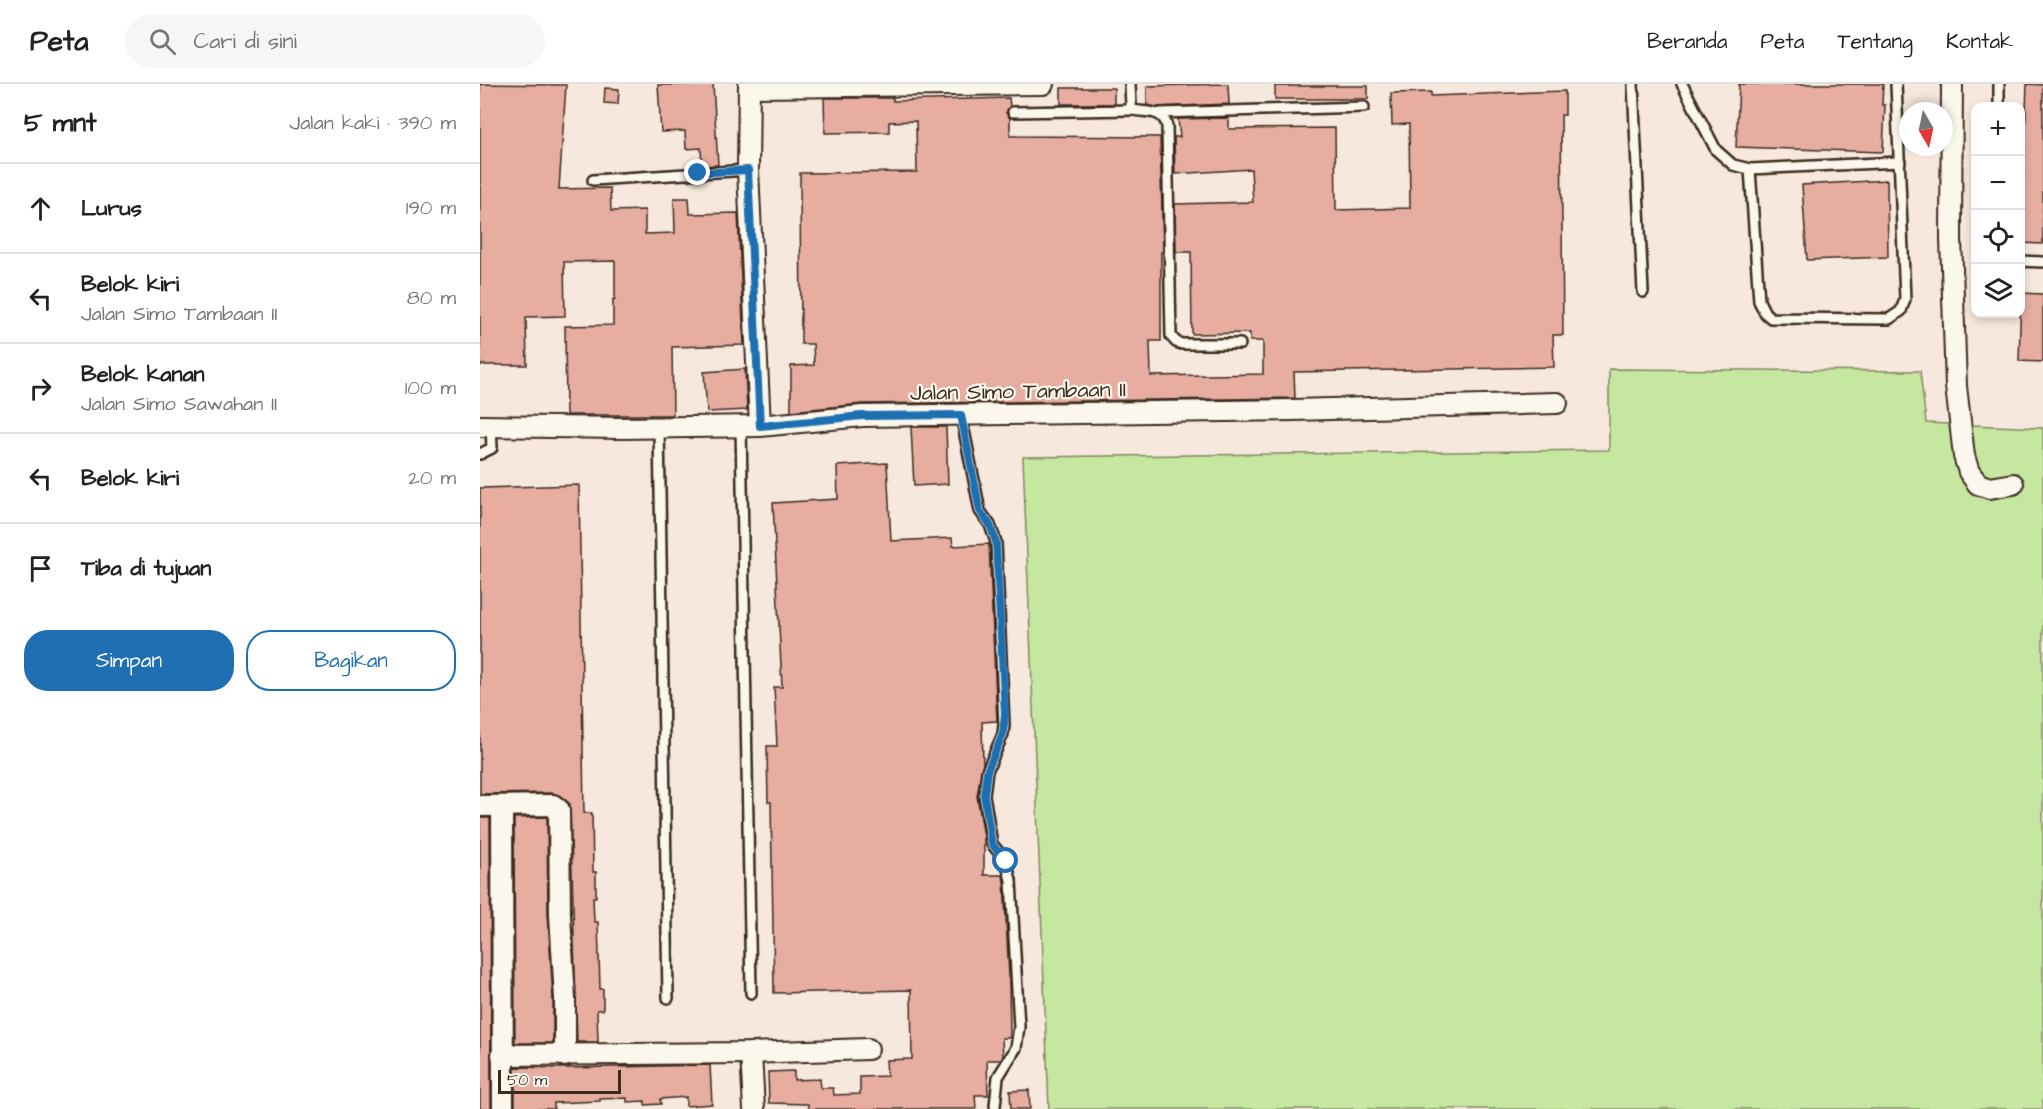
<!DOCTYPE html>
<html lang="id">
<meta charset="utf-8">
<style>
:root{--surface:#fff;--page:#f6f6f6;--text:#222;--muted:#767676;--line:#e0e0e0;--accent:#1f6fb2}
body{margin:0;font-family:"Architects Daughter",sans-serif;background:var(--page);color:var(--text)}
.controls{position:absolute;right:18px;top:18px;display:grid;overflow:hidden;border-radius:12px;box-shadow:0 3px 9px #0003}
.controls button{width:54px;height:54px;display:grid;place-items:center;padding:0;border:0;border-bottom:2px solid var(--line);background:var(--surface);color:var(--text);font:30px sans-serif}
.compass{position:absolute;left:1419px;top:18px;width:54px;height:54px;border-radius:50%;background:var(--surface);box-shadow:0 3px 9px #0003;rotate:171deg}
.scale{position:absolute;left:18px;bottom:15px;width:123px;box-sizing:border-box;padding-left:6px;border:3px solid #3b2a1e;border-top:0;font-size:16px;line-height:21px;white-space:nowrap;color:#3b2a1e;-webkit-text-stroke:4px #fbf7ec;paint-order:stroke}
.stop{position:absolute;width:18px;height:18px;margin:-14px;border:4px solid #1f6fb2;border-radius:50%;background:#fff}
.stop.end{background:#1f6fb2;border-color:#fff;box-shadow:0 2px 6px #0008}
.list{margin:0;padding:0;list-style:none}
h2{display:flex;justify-content:space-between;align-items:center;height:78px;margin:0;padding:0 24px;font-size:26px}
h2 small{font-size:20px;font-weight:400;color:var(--muted)}
.list li{display:grid;grid-template-columns:39px 1fr auto;gap:18px;align-items:center;box-sizing:border-box;height:90px;padding:0 24px;border-top:2px solid var(--line)}
.list b{display:block;font-size:22px;white-space:nowrap}
.list p{margin:0;font-size:20px;white-space:nowrap;color:var(--muted)}
.list em{font-size:20px;font-style:normal;color:var(--muted)}
.actions{display:flex;gap:12px;padding:18px 24px}
.actions a{flex:1;padding:14px 0;border:2px solid var(--accent);border-radius:24px;text-align:center;font-size:21px;color:var(--accent)}
.actions .main{background:var(--accent);color:#fff}
.icon{flex:none;width:33px;height:33px;fill:none;stroke:currentColor;stroke-width:2;stroke-linecap:round;stroke-linejoin:round}
.map{position:relative;flex:none;width:1563px;height:1025px;overflow:hidden}
header{display:flex;align-items:center;gap:36px;box-sizing:border-box;height:84px;padding:0 30px;background:var(--surface);border-bottom:2px solid var(--line)}
header strong{font-size:28px}
nav{display:flex;gap:33px;margin-inline-start:auto;font-size:21px}
.search{width:420px;height:54px;background:var(--page);display:flex;align-items:center;gap:15px;box-sizing:border-box;padding:0 21px;border-radius:33px;color:var(--muted);font-size:22px}
main{display:flex}
aside{flex:1;background:var(--surface)}
.map>svg:first-child{display:block}
.green{fill:#c6e7a0;stroke:#80885f;stroke-width:1.5}
.building{fill:#e6ada0;stroke:#3b2a1e;stroke-width:1.5}
.lines{fill:none;stroke-linecap:round;stroke-linejoin:round}
.service-casing{stroke:#3b2a1e;stroke-width:14}
.minor-casing{stroke:#3b2a1e;stroke-width:24}
.service{stroke:#fbf7ec;stroke-width:9}
.minor{stroke:#fbf7ec;stroke-width:20}
.route{stroke:#1f6fb2;stroke-width:8}
.labels{text-anchor:middle;stroke-width:4.5;stroke-linejoin:round;paint-order:stroke}
.street-label{font-size:22px;fill:#3b2a1e;stroke:#fbf7ec}
</style>
<header>
<strong>Peta</strong>
<div class="search"><svg class="icon" aria-label="search" viewBox="0 0 24 24"><circle cx="10" cy="10" r="6"/><path d="M15 15l6 6"/></svg>Cari di sini</div>
<nav><a>Beranda</a><a>Peta</a><a>Tentang</a><a>Kontak</a></nav>
</header>
<main>
<aside>
<h2>5 mnt<small>Jalan kaki · 390 m</small></h2>
<ul class="list">
<li><svg class="icon" aria-label="ahead" viewBox="0 0 24 24"><path d="M12 20V5M6 11l6-6 6 6"/></svg><div><b>Lurus</b></div><em>190 m</em></li>
<li><svg class="icon" aria-label="left" viewBox="0 0 24 24"><path d="M17 20v-9H6M10 6l-5 5 5 5"/></svg><div><b>Belok kiri</b><p>Jalan Simo Tambaan II</p></div><em>80 m</em></li>
<li><svg class="icon" aria-label="right" viewBox="0 0 24 24"><path d="M7 20v-9h11M14 6l5 5-5 5"/></svg><div><b>Belok kanan</b><p>Jalan Simo Sawahan II</p></div><em>100 m</em></li>
<li><svg class="icon" aria-label="left" viewBox="0 0 24 24"><path d="M17 20v-9H6M10 6l-5 5 5 5"/></svg><div><b>Belok kiri</b></div><em>20 m</em></li>
<li><svg class="icon" aria-label="arrive" viewBox="0 0 24 24"><path d="M6 21V4h12l-3 4 3 4H6"/></svg><div><b>Tiba di tujuan</b></div></li>
</ul>
<div class="actions"><a class="main">Simpan</a><a>Bagikan</a></div>
</aside>
<div class="map">
<svg width="1563" height="1025" viewBox="0 0 1563 1025">
<rect width="100%" height="100%" fill="#f7e8dd"/>
<filter id="ink" filterUnits="userSpaceOnUse"><feTurbulence type="fractalNoise" baseFrequency=".0167" numOctaves="2"/><feDisplacementMap in="SourceGraphic" scale="12" xChannelSelector="R" yChannelSelector="G"/><feConvolveMatrix kernelMatrix="1 2 1 2 8 2 1 2 1" color-interpolation-filters="sRGB"/></filter>
<g filter="url(#ink)">
<path class="green" d="M 1129,285 L 1440,287 L 1446,339 L 1563,344 L 1563,1025 L 569,1025 L 543,373 L 1129,366 Z"/>
<g class="building">
<path d="M 0,0 L 86,1 L 79,105 L 130,104 L 131,127 L 165,126 L 165,150 L 195,149 L 194,114 L 209,114 L 210,130 L 258,129 L 264,261 L 192,263 L 193,331 L 86,331 L 85,242 L 133,241 L 133,215 L 135,215 L 135,177 L 84,178 L 85,232 L 46,233 L 47,281 L 0,281 Z"/>
<path d="M 233,0 L 238,81 L 222,82 L 221,64 L 206,65 L 205,47 L 181,48 L 178,1 Z"/>
<path d="M 748,0 L 749,20 L 677,23 L 667,21 L 667,2 Z"/>
<path d="M 1259,0 L 1403,0 L 1402,21 L 1405,21 L 1403,68 L 1256,63 Z"/>
<path d="M 1547,0 L 1563,1 L 1563,160 L 1541,159 Z"/>
<rect x="795" y="2" width="93" height="13"/>
<path d="M 125,4 L 139,5 L 138,20 L 124,19 Z"/>
<rect x="581" y="4" width="53" height="16"/>
<path d="M 1085,7 L 1085,31 L 1081,31 L 1083,251 L 1073,251 L 1074,283 L 814,288 L 815,314 L 382,320 L 311,327 L 311,282 L 334,281 L 333,260 L 321,260 L 320,89 L 437,88 L 436,37 L 409,38 L 409,48 L 345,49 L 344,14 L 413,14 L 413,17 L 529,14 L 530,22 L 526,29 L 530,34 L 530,52 L 680,53 L 683,168 L 681,168 L 681,257 L 670,257 L 671,292 L 783,290 L 783,257 L 770,257 L 770,249 L 712,250 L 711,168 L 696,168 L 695,120 L 773,118 L 771,85 L 695,90 L 694,53 L 700,53 L 698,35 L 749,34 L 749,45 L 855,44 L 856,126 L 930,124 L 929,40 L 912,41 L 911,9 L 951,8 L 951,12 Z"/>
<path d="M 1407,96 L 1408,173 L 1327,176 L 1322,101 Z"/>
<path d="M 1541,209 L 1563,210 L 1563,278 L 1539,277 Z"/>
<path d="M 265,285 L 267,326 L 227,328 L 224,288 Z"/>
<path d="M 431,343 L 466,343 L 468,400 L 434,402 Z"/>
<path d="M 407,379 L 411,457 L 472,454 L 473,462 L 509,460 L 517,637 L 502,638 L 503,680 L 497,712 L 504,752 L 504,791 L 523,791 L 524,797 L 529,892 L 530,954 L 522,954 L 523,972 L 521,976 L 507,976 L 508,1011 L 495,1011 L 496,1025 L 329,1025 L 328,1020 L 289,1019 L 288,988 L 314,987 L 314,996 L 340,995 L 341,1004 L 353,1004 L 354,1011 L 380,1010 L 380,993 L 407,992 L 406,976 L 432,975 L 431,906 L 294,909 L 291,718 L 288,718 L 287,662 L 297,662 L 294,603 L 302,603 L 293,419 L 358,415 L 357,382 Z"/>
<path d="M 99,401 L 104,729 L 112,729 L 113,788 L 116,788 L 116,813 L 113,813 L 114,838 L 118,838 L 120,905 L 123,905 L 123,926 L 117,926 L 118,958 L 97,958 L 90,720 L 81,712 L 73,709 L 0,710 L 0,404 Z"/>
<path d="M 67,733 L 68,831 L 73,915 L 73,959 L 35,959 L 34,734 Z"/>
<path d="M 0,734 L 10,734 L 11,1025 L 0,1025 Z"/>
<path d="M 230,981 L 232,1020 L 206,1022 L 206,1013 L 180,1015 L 181,1020 L 165,1021 L 165,1017 L 147,1018 L 147,1014 L 120,1015 L 120,1017 L 74,1019 L 74,1025 L 35,1025 L 35,983 L 86,984 Z"/>
<path d="M 549,1006 L 550,1025 L 531,1025 L 530,1007 Z"/>
</g>
<g class="lines">
<g class="service-casing">
<g id="service">
<path d="M 650,0 L 651,22 L 653,26 C 667,29 683,25 687,42 L 691,252 L 696,258 L 702,260 L 760,260"/>
<path d="M 1153,0 L 1163,208"/>
<path d="M 1202,0 L 1236,66 L 1253,81 L 1270,85 L 1279,217 L 1285,229 L 1291,234 L 1409,235 L 1421,227 L 1425,215 L 1416,0"/>
<path d="M 1519,22 L 1519,0"/>
<path d="M 533,28 L 653,26"/>
<path d="M 680,29 L 884,23"/>
<path d="M 1270,85 L 1420,78"/>
<path d="M 113,96 L 268,86"/>
<path d="M 1540,177 L 1563,178"/>
<path d="M 481,331 L 500,427 L 510,441 L 516,458 L 524,641 L 523,650 L 507,687 L 504,711 L 512,760 L 526,777 L 531,796 L 539,943 L 536,964 L 518,993 L 515,1022"/>
<path d="M 179,343 L 188,914"/>
<path d="M 261,343 L 271,909"/>
<path d="M 0,370 L 12,364 L 11,342"/>
</g>
</g>
<g class="minor-casing">
<g id="minor">
<path d="M 269,0 L 268,86 L 280,342"/>
<path d="M 1472,0 L 1471,154 L 1476,302 L 1484,372 L 1489,388 L 1498,400 L 1510,404 L 1533,400"/>
<path d="M 269,3 L 563,0"/>
<path d="M 0,342 L 141,344 L 280,342 L 382,332 L 812,326 L 1077,319"/>
<path d="M 0,722 L 73,721 L 79,726 L 80,831 L 85,915 L 85,972"/>
<path d="M 22,722 L 23,1025"/>
<path d="M 271,969 L 274,1025"/>
<path d="M 22,971 L 271,969 L 388,965"/>
</g>
</g>
<use href="#service" class="service"/>
<use href="#minor" class="minor"/>
</g>
</g>
<g class="lines" filter="url(#ink)">
<path class="route" d="M 218,89 L 268,86 L 280,342 L 382,332 L 481,331 L 500,427 L 510,441 L 516,458 L 525,630 L 523,650 L 507,687 L 504,711 L 512,760 L 526,777"/>
</g>
<g class="labels">
<g class="street-label">
<text transform="translate(538 306) rotate(-1)" y="8">Jalan Simo Tambaan II</text>
</g>
</g>
</svg>
<div class="controls">
<button>+</button>
<button>−</button>
<button><svg class="icon" aria-label="locate" viewBox="0 0 24 24"><circle cx="12" cy="12" r="6"/><path d="M12 2v4M12 18v4M2 12h4M18 12h4"/></svg></button>
<button><svg class="icon" aria-label="layers" viewBox="0 0 24 24"><path d="M12 4l9 5-9 5-9-5zM3 14l9 5 9-5"/></svg></button>
</div>
<svg class="compass" viewBox="-18 -18 36 36"><path d="M0-13l5 13h-10z" fill="#e53935"/><path d="M0 13l5-13h-10z" fill="#767676"/></svg>
<div class="scale">50 m</div>
<div class="stop" style="left:526px;top:777px"></div>
<div class="stop end" style="left:218px;top:89px"></div>
</div>
</main>
